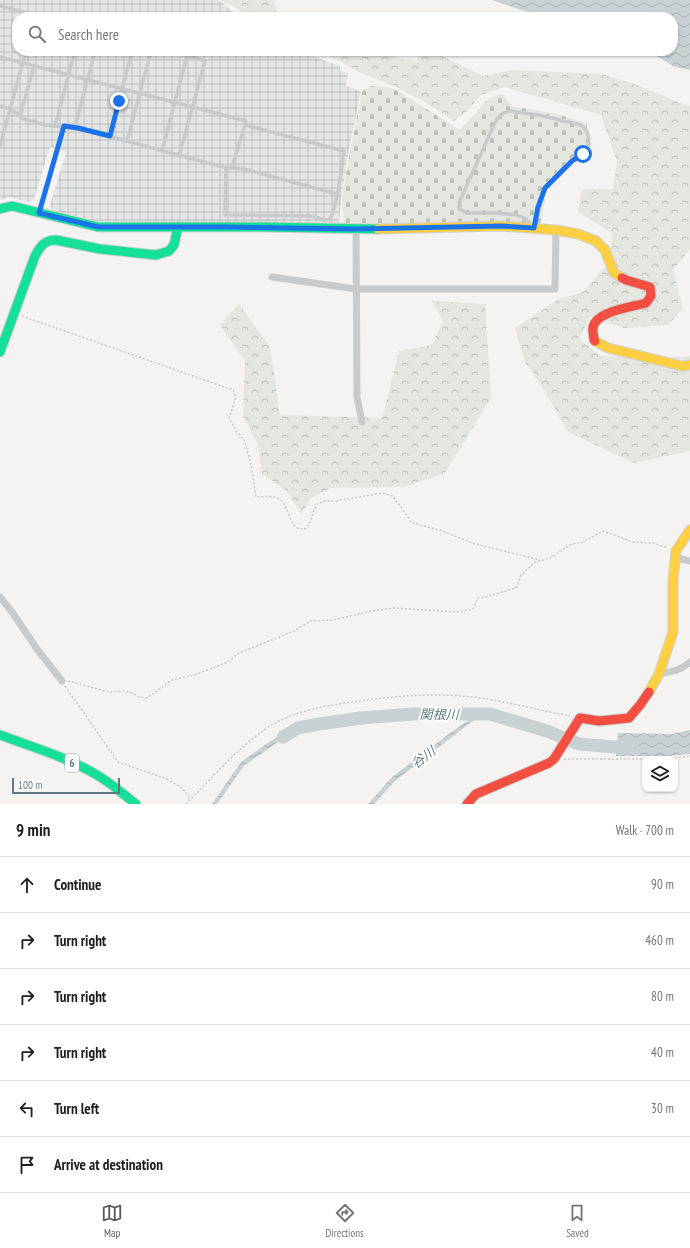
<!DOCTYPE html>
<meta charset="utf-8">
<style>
:root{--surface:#fff;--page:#f2f2f2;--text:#202124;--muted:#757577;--line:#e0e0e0;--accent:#555c60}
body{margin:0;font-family:"PT Sans Narrow","Noto Sans JP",sans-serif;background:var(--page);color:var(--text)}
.controls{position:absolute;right:12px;bottom:12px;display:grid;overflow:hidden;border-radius:8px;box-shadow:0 1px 3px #0004}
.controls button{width:36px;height:36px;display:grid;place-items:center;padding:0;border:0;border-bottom:1px solid var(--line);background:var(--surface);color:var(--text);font:20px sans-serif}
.scale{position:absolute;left:12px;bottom:10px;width:108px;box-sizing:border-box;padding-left:4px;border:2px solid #637882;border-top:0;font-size:11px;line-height:14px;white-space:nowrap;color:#637882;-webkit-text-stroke:3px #fff;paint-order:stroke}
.stop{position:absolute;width:12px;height:12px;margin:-9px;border:3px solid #1a73e8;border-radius:50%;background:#fff}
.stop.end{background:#1a73e8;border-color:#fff;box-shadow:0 1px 4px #0008}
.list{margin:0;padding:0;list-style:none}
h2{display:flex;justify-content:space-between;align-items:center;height:52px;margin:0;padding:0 16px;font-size:17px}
h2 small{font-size:13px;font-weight:400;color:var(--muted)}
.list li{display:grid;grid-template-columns:26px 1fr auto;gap:12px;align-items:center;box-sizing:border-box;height:56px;padding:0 16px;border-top:1px solid var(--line)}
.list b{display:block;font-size:15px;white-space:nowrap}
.list em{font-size:13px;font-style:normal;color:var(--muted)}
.icon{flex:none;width:22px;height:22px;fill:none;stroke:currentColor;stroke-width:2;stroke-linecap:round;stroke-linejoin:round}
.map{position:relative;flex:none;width:690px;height:804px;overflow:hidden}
.search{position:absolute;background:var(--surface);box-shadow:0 1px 3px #0004;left:12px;right:12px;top:12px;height:44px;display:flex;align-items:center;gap:10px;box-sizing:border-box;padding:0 14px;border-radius:16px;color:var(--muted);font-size:15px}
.sheet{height:388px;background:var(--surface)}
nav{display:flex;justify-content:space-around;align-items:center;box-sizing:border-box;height:56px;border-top:1px solid var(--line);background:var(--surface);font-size:11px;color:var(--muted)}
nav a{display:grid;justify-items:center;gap:2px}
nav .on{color:var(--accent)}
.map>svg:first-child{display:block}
.industrial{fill:url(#industrial-grid)}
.forest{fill:url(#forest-crowns)}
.cemetery{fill:url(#cemetery-stones)}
.water{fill:url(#water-waves)}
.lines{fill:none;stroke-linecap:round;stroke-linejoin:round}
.river{stroke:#c8d2d3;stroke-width:13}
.fast-casing{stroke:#cfd0d0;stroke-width:11}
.slow-casing{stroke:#cfd0d0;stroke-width:11}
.jam-casing{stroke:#cfd0d0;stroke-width:11}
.path{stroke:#c7c8c8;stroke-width:1.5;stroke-dasharray:2 2;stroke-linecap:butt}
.lane{stroke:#c9cacb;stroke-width:3.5}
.street{stroke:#c9cacb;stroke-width:7}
.fast{stroke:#16e098;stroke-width:9}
.slow{stroke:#ffcf43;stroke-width:9}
.jam{stroke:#f24e42;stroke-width:9}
.route{stroke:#1a73e8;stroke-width:5}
.labels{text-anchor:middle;stroke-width:4;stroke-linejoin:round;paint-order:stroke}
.shield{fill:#fff;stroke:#92a0a8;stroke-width:1}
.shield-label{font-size:11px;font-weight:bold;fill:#637882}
.water-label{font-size:13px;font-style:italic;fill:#5f7a7f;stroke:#fff}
</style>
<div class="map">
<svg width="690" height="804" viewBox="0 0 690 804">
<defs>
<pattern id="industrial-grid" width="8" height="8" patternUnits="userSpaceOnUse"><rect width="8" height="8" fill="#e4e5e4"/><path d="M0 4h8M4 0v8" fill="none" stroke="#bcbebe"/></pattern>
<pattern id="forest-crowns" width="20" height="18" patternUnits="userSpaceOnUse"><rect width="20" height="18" fill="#e4e6df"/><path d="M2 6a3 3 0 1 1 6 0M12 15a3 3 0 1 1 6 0" fill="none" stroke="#bcbfba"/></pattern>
<pattern id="cemetery-stones" width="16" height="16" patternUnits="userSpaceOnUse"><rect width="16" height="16" fill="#e4e6df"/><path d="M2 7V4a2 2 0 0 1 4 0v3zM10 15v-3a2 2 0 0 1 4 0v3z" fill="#bcbfba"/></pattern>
<pattern id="water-waves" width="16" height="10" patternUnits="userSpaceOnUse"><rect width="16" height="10" fill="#c8d2d3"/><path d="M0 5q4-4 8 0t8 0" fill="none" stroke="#a6afb1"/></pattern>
</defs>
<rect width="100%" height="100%" fill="#f4f3f1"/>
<path class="industrial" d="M 0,0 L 217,0 L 224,4 L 238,17 L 17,17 L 17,51 L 298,51 L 340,66 L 340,71 L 348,73 L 346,86 L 361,91 L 349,149 L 341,199 L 339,225 L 95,221 L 53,211 L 50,205 L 66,152 L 50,147 L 34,199 L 29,202 L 11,197 L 0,200 Z"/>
<g class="forest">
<path d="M 220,0 L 273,0 L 280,17 L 248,17 L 235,7 Z"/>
<path d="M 318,51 L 385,51 L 400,59 L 417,60 L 421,51 L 437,51 L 444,57 L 483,76 L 512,70 L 601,74 L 632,83 L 685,105 L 690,106 L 690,249 L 673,270 L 683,308 L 668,325 L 625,328 L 590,317 L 579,339 L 601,356 L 665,358 L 690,356 L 690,451 L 634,463 L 568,432 L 543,388 L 525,362 L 515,328 L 559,299 L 583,292 L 610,261 L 612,233 L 578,212 L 582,189 L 613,189 L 617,161 L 601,115 L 505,87 L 481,95 L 464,114 L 454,121 L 423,101 L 394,86 L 361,73 L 330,56 Z"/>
<path d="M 432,301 L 485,304 L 491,398 L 445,473 L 404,487 L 331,488 L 311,498 L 301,514 L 287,491 L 262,474 L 258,445 L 243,416 L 245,361 L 220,325 L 239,304 L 270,347 L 280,415 L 382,418 L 399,351 L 432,345 L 443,320 Z"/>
</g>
<path class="cemetery" d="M 371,86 L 393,88 L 460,130 L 489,98 L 503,94 L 511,106 L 557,114 L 586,123 L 591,136 L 591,147 L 583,159 L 573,164 L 547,189 L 540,225 L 513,222 L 344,224 L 342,199 L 350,151 L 362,91 Z"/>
<g class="water">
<path d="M 492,0 L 690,0 L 690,70 L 675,67 L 648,51 L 673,51 L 673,17 L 542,17 Z"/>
<path d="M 480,712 L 478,717 L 395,781 L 374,804 L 368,804 L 392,777 L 446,736 Z"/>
<path d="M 297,726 L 299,730 L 275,744 L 244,766 L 217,804 L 212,804 L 241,762 L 272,740 Z"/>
<path d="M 690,730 L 690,754 L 670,756 L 616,756 L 618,733 L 672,734 Z"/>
</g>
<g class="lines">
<path class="river" d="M 283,737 L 298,728 L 319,724 L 361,718 L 413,714 L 490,714 L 547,731 L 579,744 L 627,748 L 633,748"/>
<g class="fast-casing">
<g id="fast">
<path d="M 0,209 L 12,206 L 98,227 L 262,227 L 378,229"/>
<path d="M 0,352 L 35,256 C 40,247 44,240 56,240 L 100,249 L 156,255 L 169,251 L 174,245 L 178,227"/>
<path d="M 0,735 C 32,747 67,757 97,775 C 111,783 123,794 136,804"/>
</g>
</g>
<g class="slow-casing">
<g id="slow">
<path d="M 378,229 L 501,226 L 556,230 L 578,234 L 596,241 L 605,250 L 614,273 L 622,278"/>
<path d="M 595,341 L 608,348 L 682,366 L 690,365"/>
<path d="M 649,692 L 659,674 L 673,632 L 673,580 L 676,551 L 690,530"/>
</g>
</g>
<g class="jam-casing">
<g id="jam">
<path d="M 595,341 L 594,340 C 594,336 592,331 593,327 C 597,311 632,307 646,303 L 651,296 L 650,287 L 626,280 L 622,278"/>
<path d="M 467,804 L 476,794 L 549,763 L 554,759 L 580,718 L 599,721 L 629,718 L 640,705 L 649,692"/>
</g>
</g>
<g class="path">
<path d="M 22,316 L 233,390 L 236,397 L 229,418 L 237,432 L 244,439 L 251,464 L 256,497 C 275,496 282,495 289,515 C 292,521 292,524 297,528 L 305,529 L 311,521 L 313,512 L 317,504 L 325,501 L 336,501 L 383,493 L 393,496 L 412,523 L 440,530 L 472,543 L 540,560"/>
<path d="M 68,681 L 109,692 L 124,691 L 132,693 L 139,697 L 147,698 L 172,680 L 194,675 L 228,662 L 239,653 L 294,631 L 311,621 L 333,620 L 371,611 L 394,608 L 457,612 L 473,609 L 478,598 L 485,597 L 516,588 L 521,575 L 535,562 L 550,558 L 572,544 L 583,542 L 603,531 L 633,542 L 653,543 L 668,548"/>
<path d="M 65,686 L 118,762 L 167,779 L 182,788 L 191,799"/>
<path d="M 564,759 L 645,759"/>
<path d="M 667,759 L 690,756"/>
<path d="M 186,804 C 213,777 238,747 270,726 C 293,712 319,707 345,703 C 387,697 430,692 472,697 C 505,701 538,710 570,716"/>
</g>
<g class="lane">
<path d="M 0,6 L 43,17"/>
<path d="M 170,51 L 205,61 L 179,156"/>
<path d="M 0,57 L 246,121 L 232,168"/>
<path d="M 0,106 L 11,109 L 24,119 L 45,125 L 78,128 L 223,167 L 244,169 L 337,194"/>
<path d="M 510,111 L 539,115 L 581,125 C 590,132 592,145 583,154 C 579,158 574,159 570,162 C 562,169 549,181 544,189 C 538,201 536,215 534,228 L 526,219 L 517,215 L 495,213 L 467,213 L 459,209 L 459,203 L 493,127 C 497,118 500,113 510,111 Z"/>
<path d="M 20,116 L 34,66"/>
<path d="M 55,126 L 75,51"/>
<path d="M 75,127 L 95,51"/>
<path d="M 110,136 L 132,51"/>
<path d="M 127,141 L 151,51"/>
<path d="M 0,146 L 26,51"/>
<path d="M 162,151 L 187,56"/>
<path d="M 226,168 L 225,215 L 311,216 L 326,220 L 329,220 C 337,210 342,166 344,151 L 245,125"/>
<path d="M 40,212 L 64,126"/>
</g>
<g class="street">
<path d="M 356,229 L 357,397 L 362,422"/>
<path d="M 272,277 L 356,289 L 555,289 L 556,230"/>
<path d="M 676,558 L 690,561"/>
<path d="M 0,597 L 12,612 L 37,649 L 62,681"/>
<path d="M 659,674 C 671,672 680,671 690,662"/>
</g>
<use href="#fast" class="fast"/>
<use href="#slow" class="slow"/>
<use href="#jam" class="jam"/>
</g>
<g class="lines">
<path class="route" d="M 119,101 L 110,136 L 78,128 L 64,126 L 39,213 L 98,227 L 220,227 L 356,229 L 501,226 L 534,228 L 538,207 L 545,188 L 572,161 L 583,154"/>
</g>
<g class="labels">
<rect class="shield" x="65" y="754" width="14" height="18" rx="3"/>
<g class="shield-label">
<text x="72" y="767">6</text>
</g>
<g class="water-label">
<text transform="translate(439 714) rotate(1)" y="5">関根川</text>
<text transform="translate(423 757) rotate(-37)" y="5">谷川</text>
</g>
</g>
</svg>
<div class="controls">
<button><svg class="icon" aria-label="layers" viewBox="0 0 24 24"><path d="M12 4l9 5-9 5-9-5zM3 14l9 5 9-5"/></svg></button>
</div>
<div class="scale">100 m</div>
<div class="stop" style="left:583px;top:154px"></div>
<div class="stop end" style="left:119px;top:101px"></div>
<div class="search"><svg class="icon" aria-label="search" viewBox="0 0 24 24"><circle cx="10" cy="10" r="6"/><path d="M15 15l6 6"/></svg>Search here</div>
</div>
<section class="sheet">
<h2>9 min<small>Walk · 700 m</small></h2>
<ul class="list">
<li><svg class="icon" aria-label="ahead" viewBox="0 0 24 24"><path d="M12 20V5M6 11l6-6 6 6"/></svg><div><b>Continue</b></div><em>90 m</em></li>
<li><svg class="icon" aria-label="right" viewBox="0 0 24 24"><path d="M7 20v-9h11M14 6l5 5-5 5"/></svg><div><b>Turn right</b></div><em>460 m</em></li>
<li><svg class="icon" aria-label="right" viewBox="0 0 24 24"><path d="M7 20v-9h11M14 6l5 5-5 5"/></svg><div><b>Turn right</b></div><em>80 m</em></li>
<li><svg class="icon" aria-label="right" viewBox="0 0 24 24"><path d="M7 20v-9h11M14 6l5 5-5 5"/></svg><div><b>Turn right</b></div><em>40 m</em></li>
<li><svg class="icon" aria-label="left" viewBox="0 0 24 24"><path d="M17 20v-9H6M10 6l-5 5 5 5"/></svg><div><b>Turn left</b></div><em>30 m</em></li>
<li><svg class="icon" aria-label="arrive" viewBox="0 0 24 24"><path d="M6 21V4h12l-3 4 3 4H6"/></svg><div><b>Arrive at destination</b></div></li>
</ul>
</section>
<nav>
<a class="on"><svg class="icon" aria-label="map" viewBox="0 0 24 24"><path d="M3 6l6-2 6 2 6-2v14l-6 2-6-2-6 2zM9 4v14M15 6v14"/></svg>Map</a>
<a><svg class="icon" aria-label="directions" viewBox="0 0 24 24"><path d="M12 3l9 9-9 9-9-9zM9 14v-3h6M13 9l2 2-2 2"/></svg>Directions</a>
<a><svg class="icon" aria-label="saved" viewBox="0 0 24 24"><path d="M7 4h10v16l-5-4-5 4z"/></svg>Saved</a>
</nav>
